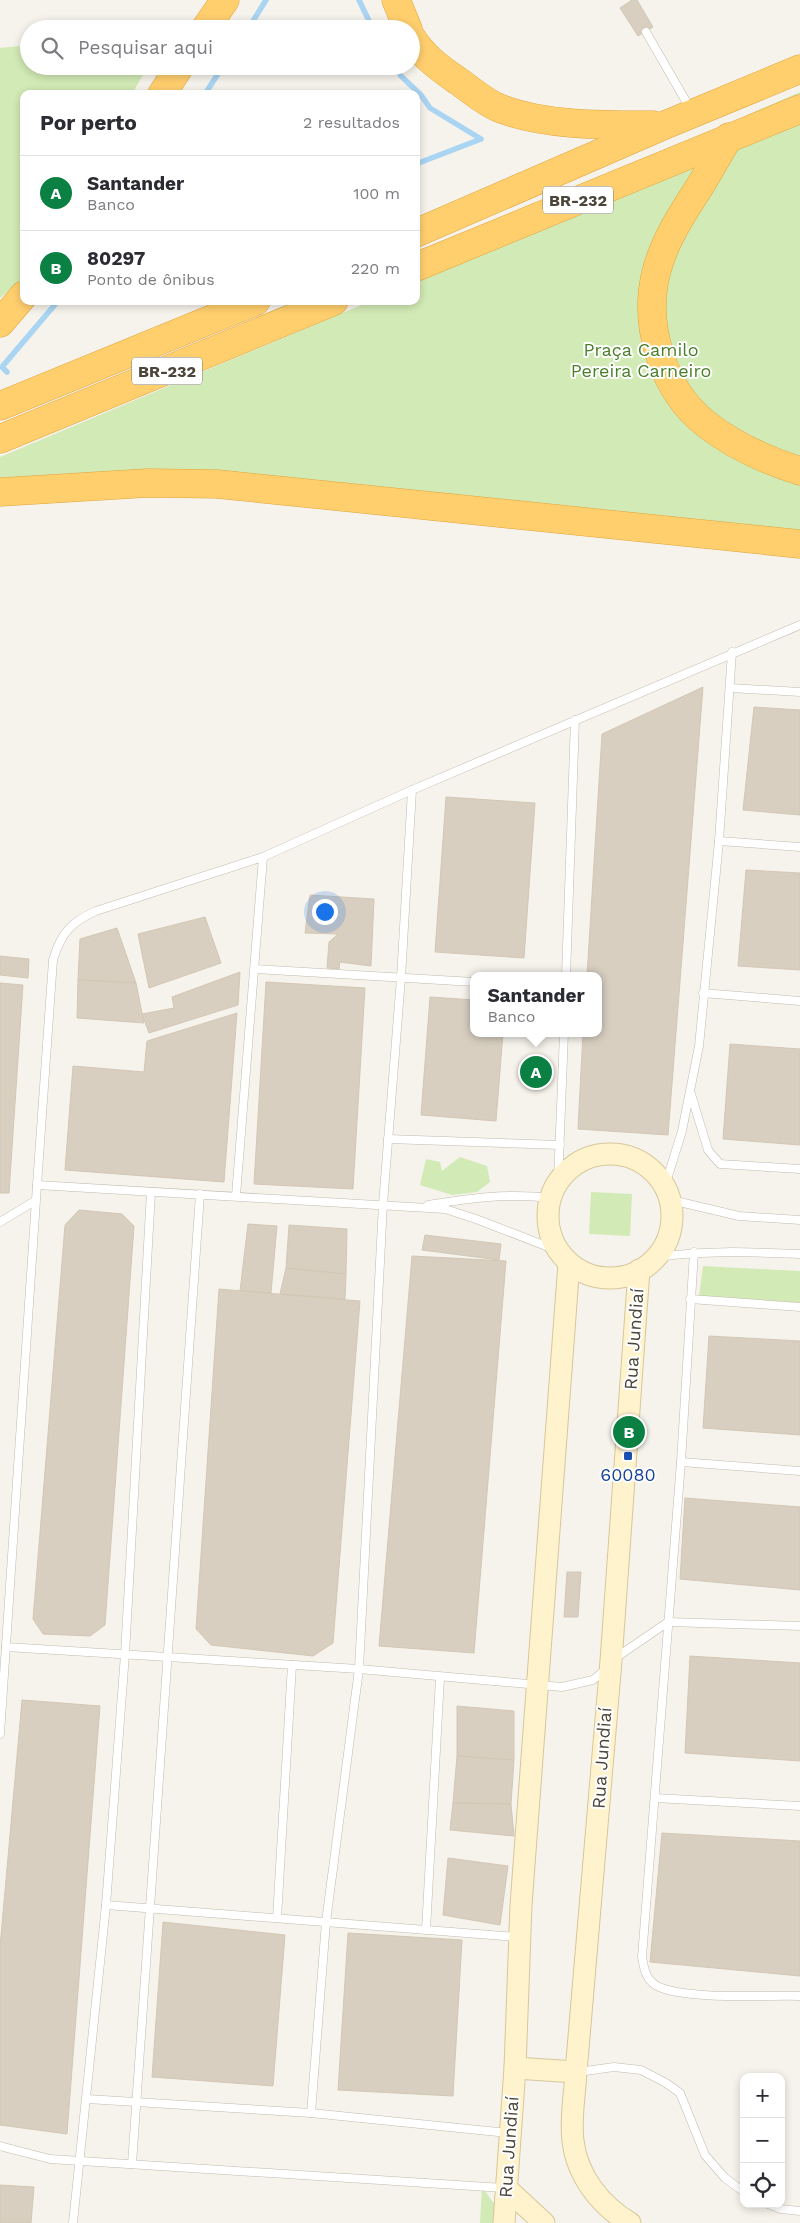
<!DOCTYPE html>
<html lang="pt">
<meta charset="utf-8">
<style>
:root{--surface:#fff;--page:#f7f7f7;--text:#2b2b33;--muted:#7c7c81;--line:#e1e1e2;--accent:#0b8043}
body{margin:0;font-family:"Work Sans",sans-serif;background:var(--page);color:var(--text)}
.controls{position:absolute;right:15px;bottom:15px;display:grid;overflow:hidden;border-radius:10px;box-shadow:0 2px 8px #0003}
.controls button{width:45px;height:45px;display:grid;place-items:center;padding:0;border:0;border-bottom:1px solid var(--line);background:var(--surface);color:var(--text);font:25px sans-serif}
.you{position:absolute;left:324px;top:911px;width:18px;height:18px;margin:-12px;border:4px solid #fff;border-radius:50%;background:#1a73e8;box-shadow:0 0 0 8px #1a73e833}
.badge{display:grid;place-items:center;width:32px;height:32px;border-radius:50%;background:var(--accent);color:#fff;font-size:16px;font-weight:700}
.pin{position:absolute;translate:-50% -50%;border:2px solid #fff;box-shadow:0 1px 5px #0006}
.popup{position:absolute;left:470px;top:972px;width:132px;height:65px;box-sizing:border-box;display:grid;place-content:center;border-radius:10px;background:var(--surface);filter:drop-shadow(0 1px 4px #0005);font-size:16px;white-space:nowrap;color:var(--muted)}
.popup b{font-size:19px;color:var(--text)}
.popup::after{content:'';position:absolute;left:50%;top:100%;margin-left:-10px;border:10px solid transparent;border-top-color:var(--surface)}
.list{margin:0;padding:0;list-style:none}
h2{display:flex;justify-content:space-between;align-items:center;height:65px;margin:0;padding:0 20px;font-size:21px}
h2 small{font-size:16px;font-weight:400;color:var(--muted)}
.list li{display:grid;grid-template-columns:32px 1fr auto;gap:15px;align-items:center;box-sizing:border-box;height:75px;padding:0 20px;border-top:1px solid var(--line)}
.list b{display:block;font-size:19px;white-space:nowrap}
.list p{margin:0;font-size:16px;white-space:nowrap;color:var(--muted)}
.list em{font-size:16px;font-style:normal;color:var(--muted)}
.icon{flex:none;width:28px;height:28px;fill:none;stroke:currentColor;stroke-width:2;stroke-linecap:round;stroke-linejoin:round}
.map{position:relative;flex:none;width:800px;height:2223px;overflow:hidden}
.search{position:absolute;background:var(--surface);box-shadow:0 2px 8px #0003;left:20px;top:20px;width:400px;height:55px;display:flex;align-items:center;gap:12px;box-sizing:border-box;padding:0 18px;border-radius:28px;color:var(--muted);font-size:19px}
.panel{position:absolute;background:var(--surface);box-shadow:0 2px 8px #0003;left:20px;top:90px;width:400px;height:215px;border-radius:10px}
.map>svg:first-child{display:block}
.green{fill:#d2eab5}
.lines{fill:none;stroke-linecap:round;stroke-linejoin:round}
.stream{stroke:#a9d4f2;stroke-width:5.5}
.building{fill:#d8cfc1;stroke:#d3c7b4}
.lane-casing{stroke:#c2bbae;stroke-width:9}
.secondary-casing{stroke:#d6c79b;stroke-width:23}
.highway-casing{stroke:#e0a43c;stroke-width:29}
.lane{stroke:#fff;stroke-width:8}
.secondary{stroke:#fff3cd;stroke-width:21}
.highway{stroke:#ffcf6e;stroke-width:28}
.transit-dot{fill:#1a4fb4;stroke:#fff;stroke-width:2}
.labels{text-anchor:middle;stroke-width:4;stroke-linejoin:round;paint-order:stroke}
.shield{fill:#fff;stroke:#817c74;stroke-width:1}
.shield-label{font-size:16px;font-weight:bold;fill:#4b4439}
.park-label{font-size:18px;fill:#4a7f2a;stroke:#fff}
.street-label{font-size:18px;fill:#4b4439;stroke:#fff}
.transit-label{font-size:18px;fill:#164399;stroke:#fff}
</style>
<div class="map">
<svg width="800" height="2223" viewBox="0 0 800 2223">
<rect width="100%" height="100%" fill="#f6f3ec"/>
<g class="green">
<path d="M 29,45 L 29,66 L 148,66 L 132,94 L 24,94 L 24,277 L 0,298 L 0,48 Z"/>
<path d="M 800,92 L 800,537 L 657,522 L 0,485 L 0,457 L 371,301 L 416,301 L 416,282 L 668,176 L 747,115 Z"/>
<path d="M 460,1157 L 487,1166 L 490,1182 L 477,1192 L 452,1195 L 420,1185 L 426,1159 L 440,1162 L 442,1171 Z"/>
<path d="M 591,1192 L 632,1194 L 630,1236 L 589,1234 Z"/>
<path d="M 703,1266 L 800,1271 L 800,1305 L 699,1296 Z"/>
<path d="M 482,2187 L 501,2213 L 511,2223 L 480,2223 Z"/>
</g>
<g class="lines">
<g class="stream">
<path d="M 359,0 L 373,29"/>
<path d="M 248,29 L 266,0"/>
<path d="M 394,66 L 401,76 L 421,95 L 430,108 L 481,139 L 416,164"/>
<path d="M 205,94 L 223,66"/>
<path d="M 7,372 L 2,367 L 58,301"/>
</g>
</g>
<g class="building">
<path d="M 632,0 L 637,0 L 653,27 L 638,36 L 620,8 Z"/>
<path d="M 703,687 L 668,1135 L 578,1129 L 583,1033 L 598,1033 L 598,976 L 587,976 L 602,734 Z"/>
<path d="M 754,707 L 800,710 L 800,815 L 743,810 Z"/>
<path d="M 446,797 L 535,803 L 524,958 L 435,952 Z"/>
<path d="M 746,870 L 800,873 L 800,970 L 738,966 Z"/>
<path d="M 310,895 L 374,899 L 371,966 L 340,962 L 339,969 L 327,968 L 329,942 L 338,934 L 305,933 Z"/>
<path d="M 205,917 L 221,963 L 149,988 L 138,934 Z"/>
<path d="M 117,928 L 136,983 L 78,980 L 80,939 Z"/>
<path d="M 0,956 L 29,959 L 28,978 L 0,975 Z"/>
<path d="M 240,972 L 238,1005 L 149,1033 L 142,1014 L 174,1008 L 172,997 Z"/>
<path d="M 78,980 L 136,983 L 144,1023 L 77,1018 Z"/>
<path d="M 266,982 L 365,988 L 353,1189 L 254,1184 Z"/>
<path d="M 0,983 L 23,985 L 9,1193 L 0,1193 Z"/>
<path d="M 430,997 L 474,1000 L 474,1033 L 503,1033 L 496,1121 L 421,1115 Z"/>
<path d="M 237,1013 L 224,1182 L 65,1170 L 73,1066 L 144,1072 L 147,1041 Z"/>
<path d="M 730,1044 L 800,1049 L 800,1145 L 723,1139 Z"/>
<path d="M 79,1210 L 122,1214 L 134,1226 L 105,1625 L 90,1636 L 43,1634 L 33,1619 L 65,1225 Z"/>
<path d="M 248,1224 L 277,1226 L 271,1293 L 240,1291 Z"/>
<path d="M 289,1225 L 347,1229 L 346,1274 L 286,1268 Z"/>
<path d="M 425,1235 L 501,1244 L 499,1260 L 422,1250 Z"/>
<path d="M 412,1256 L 506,1261 L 474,1653 L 379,1646 Z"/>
<path d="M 286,1268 L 346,1274 L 345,1299 L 280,1294 Z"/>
<path d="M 219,1289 L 360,1301 L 333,1643 L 313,1656 L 211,1645 L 196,1629 Z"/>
<path d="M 709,1336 L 800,1341 L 800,1435 L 703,1428 Z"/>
<path d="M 685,1498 L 800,1507 L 800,1590 L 680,1579 Z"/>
<path d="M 567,1572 L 581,1572 L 578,1617 L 564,1617 Z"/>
<path d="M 690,1656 L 800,1663 L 800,1761 L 685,1753 Z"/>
<path d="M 22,1700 L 100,1706 L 67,2134 L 0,2125 L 0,1947 Z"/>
<path d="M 457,1706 L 514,1711 L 514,1760 L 457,1756 Z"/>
<path d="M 457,1756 L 514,1760 L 511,1804 L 453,1803 Z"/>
<path d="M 453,1803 L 511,1804 L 514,1836 L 450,1830 Z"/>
<path d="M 662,1833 L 800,1841 L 800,1976 L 650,1962 Z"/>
<path d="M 448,1858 L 508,1866 L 500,1925 L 443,1915 Z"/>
<path d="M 163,1922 L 285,1935 L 273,2086 L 152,2077 Z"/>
<path d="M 348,1933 L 462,1940 L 453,2096 L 338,2090 Z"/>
<path d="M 0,2185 L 34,2187 L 31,2223 L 0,2223 Z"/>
</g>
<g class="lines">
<g class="lane-casing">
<g id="lane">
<path d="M 646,32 L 691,110"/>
<path d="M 730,688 L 800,692"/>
<path d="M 719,841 L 800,847"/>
<path d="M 255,969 L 474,982"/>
<path d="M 566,976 L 575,720"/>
<path d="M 703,993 L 800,1001"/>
<path d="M 691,1094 L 708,1150 L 720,1164 L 800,1169"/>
<path d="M 388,1139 L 560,1145"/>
<path d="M 558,1182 L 564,1033"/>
<path d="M 37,1185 L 53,960 C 61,933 71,922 96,911 L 263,857 L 412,790 L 800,625"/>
<path d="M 665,1186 L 682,1131 L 699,1046 L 719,841 L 732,652"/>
<path d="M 236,1196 L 263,857"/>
<path d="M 671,1200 L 739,1216 L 800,1220"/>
<path d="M 428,1205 C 471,1198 507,1193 551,1198"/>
<path d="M 0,1222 L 35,1201"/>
<path d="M 694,1252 L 681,1462 L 642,1957 C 644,1969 646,1980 657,1986 C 684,2000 767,1995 800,1996"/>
<path d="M 656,1257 C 708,1250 749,1252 800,1254"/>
<path d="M 690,1299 L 800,1307"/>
<path d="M 681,1462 L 800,1471"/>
<path d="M 6,1647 L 359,1669 L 562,1687 L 593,1680 L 605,1670"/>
<path d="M 614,1659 L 668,1622 L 800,1626"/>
<path d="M 0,1734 L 37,1185 L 445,1209 L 476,1219 L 559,1251"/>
<path d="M 655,1798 L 800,1806"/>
<path d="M 106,1905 L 517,1937"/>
<path d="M 277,1918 L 292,1665"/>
<path d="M 426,1930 L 440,1678"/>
<path d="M 578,2072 L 614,2067 L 641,2070 L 666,2083 L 680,2093 L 705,2155 L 725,2178 L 744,2192"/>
<path d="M 87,2099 L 311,2113 L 508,2133"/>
<path d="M 311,2113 L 326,1922 L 359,1669 L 383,1204 L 401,978 L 412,790"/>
<path d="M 0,2146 L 50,2159 L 504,2188"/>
<path d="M 132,2164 L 200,1194"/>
<path d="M 768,2204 L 781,2209 L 800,2211"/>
<path d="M 73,2223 L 106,1905 L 125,1654 L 151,1192"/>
</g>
</g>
<g class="secondary-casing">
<g id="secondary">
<circle cx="610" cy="1216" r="62"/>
<path d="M 515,2068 L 576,2072"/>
<path d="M 506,2188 L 544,2223"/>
<path d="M 504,2223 L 515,2068 L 521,1905 L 569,1263"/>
<path d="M 630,2223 C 601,2206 577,2176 573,2141 C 570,2119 575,2094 576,2072 L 611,1661 L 639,1270"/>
</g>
</g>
<g class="highway-casing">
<g id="highway">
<path d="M 396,0 L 408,29"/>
<path d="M 205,29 L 225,0"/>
<path d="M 411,37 C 424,57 438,67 458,81 C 470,89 484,102 499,108 C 545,126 604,125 653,125"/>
<path d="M 162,94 L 180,66"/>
<path d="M 729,137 C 719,153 710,170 700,186 C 682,214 664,241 656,273 C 643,326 663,390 706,424 C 733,445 768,461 800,471"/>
<path d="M 416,233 L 665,125 L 800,69"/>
<path d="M 416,267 L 800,109"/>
<path d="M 0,323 L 24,295"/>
<path d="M 0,406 L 256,301"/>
<path d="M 0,439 L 334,301"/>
<path d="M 0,492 L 148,483 L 217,484 L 800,544"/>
</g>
</g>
<use href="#lane" class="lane"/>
<use href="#secondary" class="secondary"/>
<use href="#highway" class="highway"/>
</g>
<rect class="transit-dot" x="623" y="1451" width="10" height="10" rx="2.5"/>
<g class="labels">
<g class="shield">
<rect x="543" y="186.5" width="70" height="27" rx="4"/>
<rect x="132" y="357.5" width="70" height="27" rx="4"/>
</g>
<g class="shield-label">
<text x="578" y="206">BR-232</text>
<text x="167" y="377">BR-232</text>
</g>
<g class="park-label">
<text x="641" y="356">Praça Camilo<tspan x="641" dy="21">Pereira Carneiro</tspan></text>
</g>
<g class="street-label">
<text transform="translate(634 1339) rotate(-86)" y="6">Rua Jundiaí</text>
<text transform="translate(602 1758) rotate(-86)" y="6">Rua Jundiaí</text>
<text transform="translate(509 2147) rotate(-86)" y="6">Rua Jundiaí</text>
</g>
<g class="transit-label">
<text x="628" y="1481">60080</text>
</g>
</g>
</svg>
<div class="controls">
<button>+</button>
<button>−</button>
<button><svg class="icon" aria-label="locate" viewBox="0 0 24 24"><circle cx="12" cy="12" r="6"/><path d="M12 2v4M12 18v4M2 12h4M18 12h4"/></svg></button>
</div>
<div class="you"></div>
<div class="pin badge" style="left:536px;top:1072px">A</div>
<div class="popup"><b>Santander</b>Banco</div>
<div class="pin badge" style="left:629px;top:1432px">B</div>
<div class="search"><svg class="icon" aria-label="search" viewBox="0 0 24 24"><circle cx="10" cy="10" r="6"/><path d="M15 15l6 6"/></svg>Pesquisar aqui</div>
<section class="panel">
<h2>Por perto<small>2 resultados</small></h2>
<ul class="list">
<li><span class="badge">A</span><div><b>Santander</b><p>Banco</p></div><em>100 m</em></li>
<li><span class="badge">B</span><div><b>80297</b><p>Ponto de ônibus</p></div><em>220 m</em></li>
</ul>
</section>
</div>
